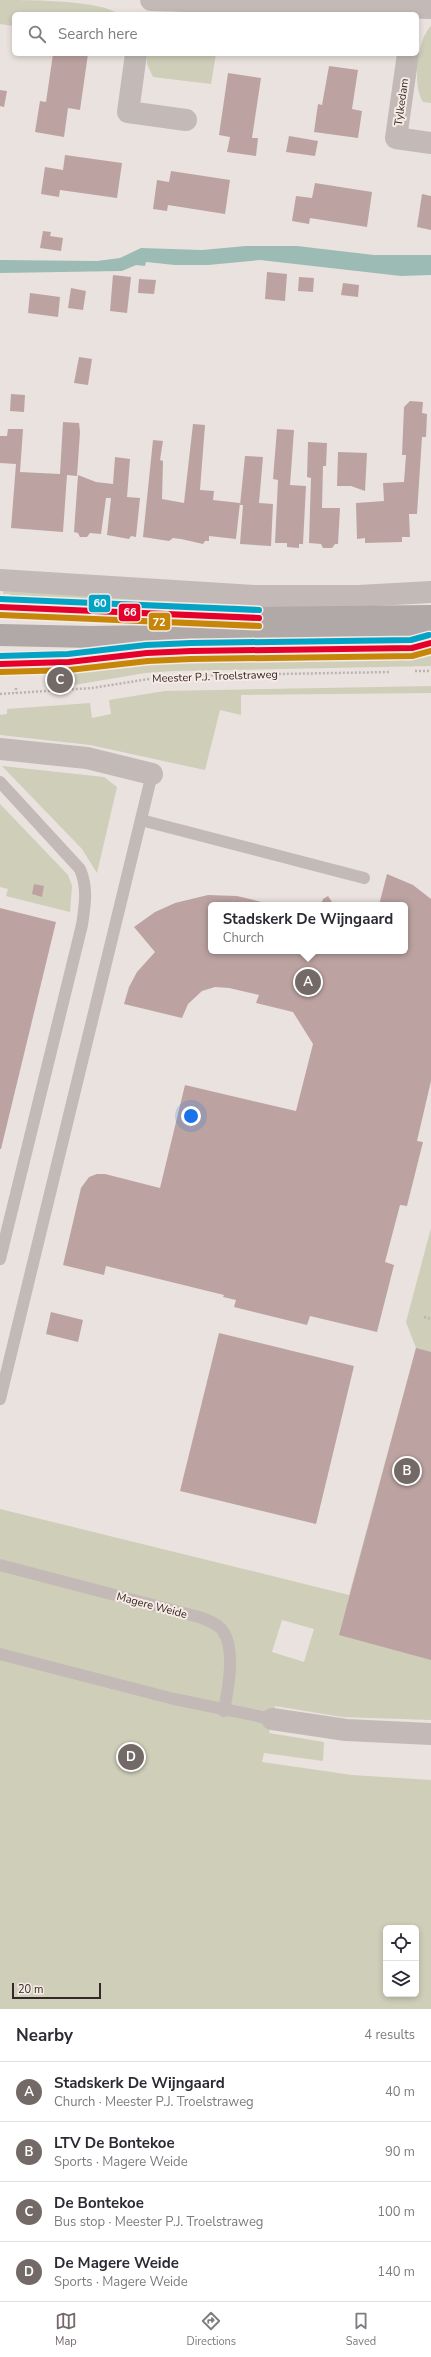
<!DOCTYPE html>
<meta charset="utf-8">
<style>
:root{--surface:#fff;--page:#f2f2f3;--text:#2b2b33;--muted:#7c7c81;--line:#e1e1e2;--accent:#736967}
body{margin:0;font-family:"Nunito Sans",sans-serif;background:var(--page);color:var(--text)}
.controls{position:absolute;right:12px;bottom:12px;display:grid;overflow:hidden;border-radius:6px;box-shadow:0 2px 6px #0003}
.controls button{width:36px;height:36px;display:grid;place-items:center;padding:0;border:0;border-bottom:1px solid var(--line);background:var(--surface);color:var(--text);font:20px sans-serif}
.scale{position:absolute;left:12px;bottom:10px;width:89px;box-sizing:border-box;padding-left:4px;border:2px solid #332827;border-top:0;font-size:11px;line-height:14px;white-space:nowrap;color:#332827;-webkit-text-stroke:3px #f7ebe5;paint-order:stroke}
.you{position:absolute;left:191px;top:1116px;width:14px;height:14px;margin:-10px;border:3px solid #fff;border-radius:50%;background:#1a73e8;box-shadow:0 0 0 6px #1a73e833}
.badge{display:grid;place-items:center;width:26px;height:26px;border-radius:50%;background:var(--accent);color:#fff;font-size:13px;font-weight:700}
.pin{position:absolute;translate:-50% -50%;border:2px solid #fff;box-shadow:0 1px 4px #0006}
.popup{position:absolute;left:208px;top:902px;width:200px;height:52px;box-sizing:border-box;display:grid;place-content:center;border-radius:6px;background:var(--surface);filter:drop-shadow(0 1px 3px #0005);font-size:13px;white-space:nowrap;color:var(--muted)}
.popup b{font-size:15px;color:var(--text)}
.popup::after{content:'';position:absolute;left:50%;top:100%;margin-left:-8px;border:8px solid transparent;border-top-color:var(--surface)}
.list{margin:0;padding:0;list-style:none}
h2{display:flex;justify-content:space-between;align-items:center;height:52px;margin:0;padding:0 16px;font-size:17px}
h2 small{font-size:13px;font-weight:400;color:var(--muted)}
.list li{display:grid;grid-template-columns:26px 1fr auto;gap:12px;align-items:center;box-sizing:border-box;height:60px;padding:0 16px;border-top:1px solid var(--line)}
.list b{display:block;font-size:15px;white-space:nowrap}
.list p{margin:0;font-size:13px;white-space:nowrap;color:var(--muted)}
.list em{font-size:13px;font-style:normal;color:var(--muted)}
.icon{flex:none;width:22px;height:22px;fill:none;stroke:currentColor;stroke-width:2;stroke-linecap:round;stroke-linejoin:round}
.map{position:relative;flex:none;width:431px;height:2009px;overflow:hidden}
.search{position:absolute;background:var(--surface);box-shadow:0 2px 6px #0003;left:12px;right:12px;top:12px;height:44px;display:flex;align-items:center;gap:10px;box-sizing:border-box;padding:0 14px;border-radius:6px;color:var(--muted);font-size:15px}
.sheet{height:292px;background:var(--surface)}
nav{display:flex;justify-content:space-around;align-items:center;box-sizing:border-box;height:56px;border-top:1px solid var(--line);background:var(--surface);font-size:11px;color:var(--muted)}
nav a{display:grid;justify-items:center;gap:2px}
nav .on{color:var(--accent)}
.map>svg:first-child{display:block}
.green{fill:#ceceb9;fill-rule:evenodd}
.water{fill:#9cbbb4}
.building{fill:#bca3a1}
.lines{fill:none;stroke-linecap:round;stroke-linejoin:round}
.path{stroke:#bcb3b0;stroke-width:2.5;stroke-dasharray:2 2;stroke-linecap:butt}
.lane{stroke:#c3bab7;stroke-width:12}
.street{stroke:#c3bab7;stroke-width:22}
.primary{stroke:#b1a9a7;stroke-width:22}
.bus-1-casing{stroke:#f7ebe5;stroke-width:9}
.bus-2-casing{stroke:#f7ebe5;stroke-width:9}
.bus-3-casing{stroke:#f7ebe5;stroke-width:9}
.bus-1{stroke:#e4002b;stroke-width:6}
.bus-2{stroke:#c6860a;stroke-width:6}
.bus-3{stroke:#03a3c6;stroke-width:6}
.labels{text-anchor:middle;stroke-width:4;stroke-linejoin:round;paint-order:stroke}
.street-label{font-size:11px;fill:#332827;stroke:#f7ebe5}
.line-badge{stroke:#f7ebe5;stroke-width:1.5}
.badge-label{font-size:11px;text-anchor:middle;font-weight:bold;fill:#fff}
</style>
<div class="map">
<svg width="431" height="2009" viewBox="0 0 431 2009">
<rect width="100%" height="100%" fill="#eae2de"/>
<g class="green">
<path d="M 0,0 C 25,0 102,0 118,14 L 14,14 L 14,26 L 0,24 Z"/>
<path d="M 431,26 L 431,103 L 423,102 C 412,87 417,39 431,26 Z"/>
<path d="M 147,54 L 216,54 L 211,84 L 153,77 L 147,64 Z"/>
<path d="M 4,588 L 246,601 L 246,610 L 9,600 L 10,594 L 3,594 Z"/>
<path d="M 431,654 L 431,666 L 174,671 L 145,673 L 68,686 L 67,674 L 167,660 Z"/>
<path d="M 431,686 L 431,693 L 241,695 L 241,715 L 220,710 L 205,770 L 90,745 L 0,735 L 0,715 L 7,714 L 7,709 L 90,703 L 92,718 L 111,714 L 109,700 L 165,691 Z"/>
<path d="M 2,766 L 104,777 L 117,787 L 97,873 L 82,849 Z"/>
<path d="M 0,804 L 68,875 L 72,886 L 70,912 L 6,896 L 8,889 L 0,887 Z"/>
<path d="M 431,1228 L 431,1720 L 342,1717 L 275,1706 L 269,1733 L 324,1742 L 323,1761 L 264,1753 L 262,1762 L 352,1775 L 431,1780 L 431,2009 L 0,2009 L 0,1509 L 349,1595 L 416,1348 L 406,1322 ZM 282,1620 L 314,1629 L 304,1662 L 272,1652 ZM 386,1928 L 416,1928 L 416,1994 L 386,1994 Z"/>
</g>
<path class="water" d="M 246,246 L 297,246 L 374,255 L 431,255 L 431,275 L 401,276 L 260,260 L 208,265 L 175,265 L 146,262 L 145,266 L 136,265 L 122,271 L 0,273 L 0,260 L 97,261 L 120,258 L 141,248 L 202,250 Z"/>
<g class="building">
<path d="M 53,54 L 88,54 L 80,110 L 68,108 L 64,137 L 35,132 L 40,101 L 46,102 Z"/>
<path d="M 329,66 L 358,70 L 352,109 L 362,111 L 358,138 L 314,132 L 318,104 L 322,105 Z"/>
<path d="M 228,73 L 261,78 L 252,138 L 258,138 L 256,156 L 227,152 L 230,137 L 219,135 Z"/>
<path d="M 0,90 L 7,91 L 4,107 L 0,106 Z"/>
<path d="M 289,136 L 318,141 L 315,156 L 286,152 Z"/>
<path d="M 65,155 L 122,163 L 117,198 L 60,190 L 59,197 L 41,194 L 45,167 L 63,170 Z"/>
<path d="M 171,171 L 230,180 L 225,214 L 168,205 L 167,211 L 153,209 L 157,180 L 169,182 Z"/>
<path d="M 315,183 L 372,192 L 367,227 L 310,218 L 309,224 L 292,221 L 296,196 L 312,198 Z"/>
<path d="M 422,194 L 431,196 L 431,230 L 417,227 Z"/>
<path d="M 43,231 L 51,232 L 50,236 L 63,238 L 61,251 L 40,248 Z"/>
<path d="M 267,272 L 287,274 L 285,301 L 265,299 Z"/>
<path d="M 113,275 L 131,277 L 127,313 L 110,311 Z"/>
<path d="M 299,277 L 314,278 L 313,292 L 298,291 Z"/>
<path d="M 139,279 L 156,280 L 154,294 L 138,293 Z"/>
<path d="M 343,283 L 359,285 L 358,297 L 341,295 Z"/>
<path d="M 71,288 L 86,291 L 83,310 L 68,308 Z"/>
<path d="M 30,293 L 60,297 L 58,317 L 28,313 Z"/>
<path d="M 79,357 L 92,359 L 88,385 L 74,383 Z"/>
<path d="M 11,394 L 25,395 L 24,412 L 10,411 Z"/>
<path d="M 410,401 L 423,402 L 422,413 L 427,414 L 426,437 L 422,437 L 417,514 L 409,514 L 410,537 L 402,537 L 402,542 L 365,543 L 365,538 L 357,539 L 356,503 L 384,501 L 383,483 L 404,482 L 406,455 L 402,455 L 404,407 Z"/>
<path d="M 63,422 L 79,423 L 80,432 L 77,476 L 67,475 L 63,532 L 11,528 L 16,464 L 0,463 L 0,436 L 7,436 L 8,429 L 23,429 L 20,472 L 60,474 Z"/>
<path d="M 193,424 L 205,425 L 200,490 L 214,491 L 213,500 L 240,503 L 236,539 L 209,536 L 209,541 L 205,541 L 203,544 L 181,539 L 173,538 L 169,541 L 143,537 L 153,440 L 163,441 L 160,460 L 163,461 L 162,499 L 184,503 Z"/>
<path d="M 277,429 L 294,430 L 290,485 L 306,486 L 303,544 L 299,544 L 299,548 L 287,547 L 287,543 L 275,543 L 278,480 L 273,479 Z"/>
<path d="M 308,442 L 327,443 L 326,466 L 323,466 L 322,508 L 340,508 L 338,544 L 335,544 L 332,548 L 323,548 L 321,544 L 309,543 L 311,478 L 307,477 Z"/>
<path d="M 338,452 L 367,453 L 365,491 L 351,486 L 337,486 Z"/>
<path d="M 245,456 L 263,457 L 259,503 L 273,504 L 271,546 L 240,544 L 243,505 L 240,505 Z"/>
<path d="M 115,457 L 130,459 L 127,497 L 140,498 L 136,537 L 131,536 L 129,539 L 107,535 L 111,498 L 106,498 L 101,534 L 90,533 L 87,537 L 80,537 L 78,533 L 74,532 L 78,475 L 96,482 L 113,484 Z"/>
<path d="M 387,874 L 413,885 L 431,899 L 431,1081 L 417,1141 L 423,1142 L 407,1206 L 400,1205 L 385,1262 L 394,1265 L 377,1332 L 310,1316 L 307,1325 L 234,1307 L 236,1300 L 223,1297 L 224,1295 L 106,1266 L 104,1275 L 63,1265 L 81,1188 L 89,1177 L 97,1174 L 105,1174 L 160,1188 L 185,1085 L 296,1111 L 313,1044 L 293,1012 L 256,1003 L 259,995 L 229,988 L 215,987 L 202,991 L 188,1004 L 182,1018 L 124,1004 L 129,987 L 137,972 L 155,952 L 134,927 L 155,912 L 175,903 L 208,895 L 237,896 L 274,905 L 211,905 L 211,951 L 405,951 L 405,905 L 379,905 Z"/>
<path d="M 34,884 L 44,886 L 42,897 L 32,894 Z"/>
<path d="M 328,896 L 334,905 L 321,905 L 323,899 Z"/>
<path d="M 0,908 L 56,922 L 1,1149 L 0,1149 Z"/>
<path d="M 51,1312 L 83,1320 L 78,1342 L 46,1334 Z"/>
<path d="M 219,1333 L 354,1366 L 316,1524 L 180,1491 Z"/>
<path d="M 416,1348 L 431,1352 L 431,1660 L 339,1635 Z"/>
</g>
<g class="lines">
<g class="path">
<path d="M 415,671 L 431,671"/>
<path d="M 16,688 L 16,693"/>
<path d="M 0,694 L 92,688 L 168,676 L 390,672"/>
<path d="M 424,1317 L 431,1319"/>
</g>
<g class="lane">
<path d="M 0,664 L 69,662 L 147,653 L 191,651 L 412,648 L 431,643"/>
<path d="M 0,782 L 80,869 C 88,888 85,905 82,925 L 0,1259"/>
<path d="M 141,820 L 364,878"/>
<path d="M 0,1399 L 152,774"/>
<path d="M 0,1565 L 199,1617 C 207,1620 217,1623 223,1631 C 236,1650 228,1689 224,1711"/>
<path d="M 0,1654 L 174,1699 L 272,1719"/>
</g>
<g class="street">
<path d="M 151,0 L 431,8"/>
<path d="M 136,54 L 128,112 L 186,120"/>
<path d="M 408,54 L 396,138 L 431,143"/>
<path d="M 0,580 L 254,596 L 358,596 L 431,592"/>
<path d="M 0,749 L 87,758 L 152,774"/>
<path d="M 272,1719 L 346,1730 L 431,1734"/>
</g>
<g class="primary">
<path d="M 0,607 L 254,618 L 431,616"/>
<path d="M 0,635 L 92,637 L 431,632"/>
</g>
<g class="bus-1-casing">
<g id="bus-1">
<path d="M 0,607 L 259,618"/>
<path d="M 0,664 L 69,662 L 147,653 L 191,651 L 412,648 L 431,643"/>
</g>
</g>
<g class="bus-2-casing">
<g id="bus-2">
<path d="M 0,615 L 259,626"/>
<path d="M 0,672 L 69,670 L 148,661 L 191,659 L 412,656 L 431,651"/>
</g>
</g>
<g class="bus-3-casing">
<g id="bus-3">
<path d="M 0,599 L 259,610"/>
<path d="M 0,656 L 68,654 L 146,645 L 191,643 L 411,640 L 429,635"/>
</g>
</g>
<use href="#bus-1" class="bus-1"/>
<use href="#bus-2" class="bus-2"/>
<use href="#bus-3" class="bus-3"/>
</g>
<g class="labels">
<g class="street-label">
<text transform="translate(401 102) rotate(-82)" y="4">Tylkedam</text>
<text transform="translate(215 676) rotate(-2)" y="4">Meester P.J. Troelstraweg</text>
<text transform="translate(152 1605) rotate(15)" y="4">Magere Weide</text>
</g>
</g>
<g class="line-badge">
<rect x="88" y="594" width="23" height="19" rx="4" fill="#03a3c6"/>
<rect x="118" y="603" width="23" height="19" rx="4" fill="#e4002b"/>
<rect x="148" y="612" width="23" height="19" rx="4" fill="#c6860a"/>
</g>
<g class="badge-label">
<text x="100" y="607">60</text>
<text x="130" y="616">66</text>
<text x="159" y="626">72</text>
</g>
</svg>
<div class="controls">
<button><svg class="icon" aria-label="locate" viewBox="0 0 24 24"><circle cx="12" cy="12" r="6"/><path d="M12 2v4M12 18v4M2 12h4M18 12h4"/></svg></button>
<button><svg class="icon" aria-label="layers" viewBox="0 0 24 24"><path d="M12 4l9 5-9 5-9-5zM3 14l9 5 9-5"/></svg></button>
</div>
<div class="scale">20 m</div>
<div class="you"></div>
<div class="pin badge" style="left:308px;top:982px">A</div>
<div class="popup"><b>Stadskerk De Wijngaard</b>Church</div>
<div class="pin badge" style="left:407px;top:1471px">B</div>
<div class="pin badge" style="left:60px;top:680px">C</div>
<div class="pin badge" style="left:131px;top:1757px">D</div>
<div class="search"><svg class="icon" aria-label="search" viewBox="0 0 24 24"><circle cx="10" cy="10" r="6"/><path d="M15 15l6 6"/></svg>Search here</div>
</div>
<section class="sheet">
<h2>Nearby<small>4 results</small></h2>
<ul class="list">
<li><span class="badge">A</span><div><b>Stadskerk De Wijngaard</b><p>Church · Meester P.J. Troelstraweg</p></div><em>40 m</em></li>
<li><span class="badge">B</span><div><b>LTV De Bontekoe</b><p>Sports · Magere Weide</p></div><em>90 m</em></li>
<li><span class="badge">C</span><div><b>De Bontekoe</b><p>Bus stop · Meester P.J. Troelstraweg</p></div><em>100 m</em></li>
<li><span class="badge">D</span><div><b>De Magere Weide</b><p>Sports · Magere Weide</p></div><em>140 m</em></li>
</ul>
</section>
<nav>
<a class="on"><svg class="icon" aria-label="map" viewBox="0 0 24 24"><path d="M3 6l6-2 6 2 6-2v14l-6 2-6-2-6 2zM9 4v14M15 6v14"/></svg>Map</a>
<a><svg class="icon" aria-label="directions" viewBox="0 0 24 24"><path d="M12 3l9 9-9 9-9-9zM9 14v-3h6M13 9l2 2-2 2"/></svg>Directions</a>
<a><svg class="icon" aria-label="saved" viewBox="0 0 24 24"><path d="M7 4h10v16l-5-4-5 4z"/></svg>Saved</a>
</nav>
